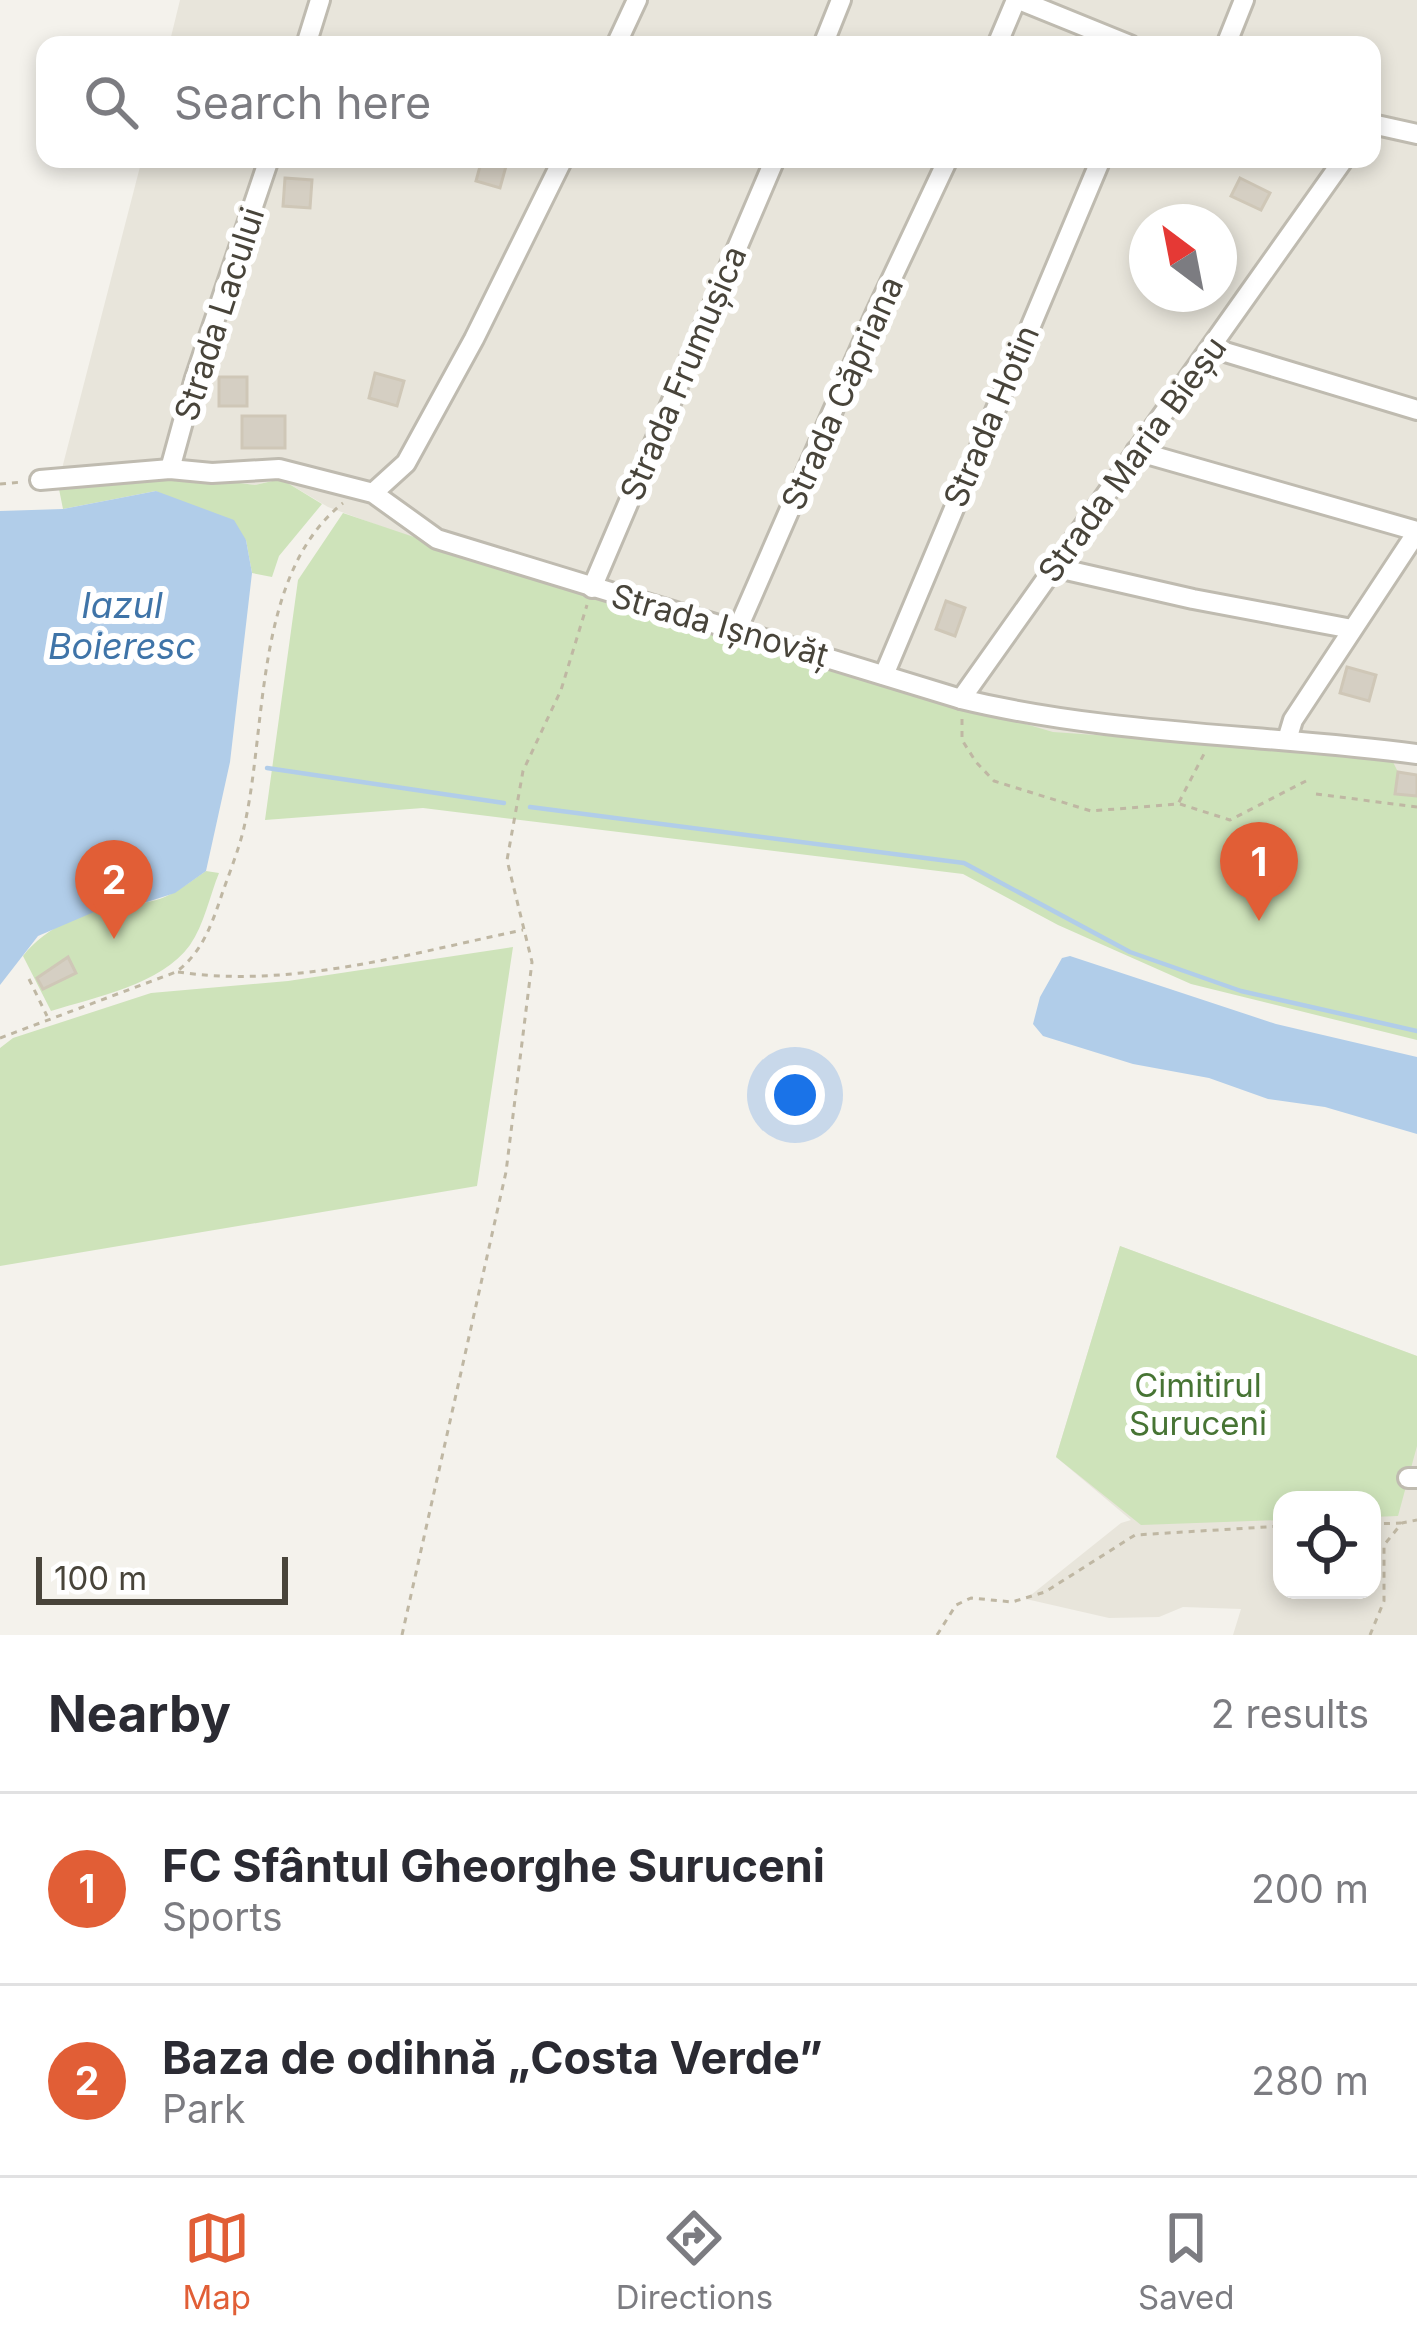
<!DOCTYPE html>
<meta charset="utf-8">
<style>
:root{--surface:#fff;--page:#f2f2f3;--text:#2b2b33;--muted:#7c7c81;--line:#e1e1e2;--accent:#e15e36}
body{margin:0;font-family:Inter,sans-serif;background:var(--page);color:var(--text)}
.controls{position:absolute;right:36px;bottom:36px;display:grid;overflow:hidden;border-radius:24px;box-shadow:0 6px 18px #0003}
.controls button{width:108px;height:108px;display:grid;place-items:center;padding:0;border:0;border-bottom:3px solid var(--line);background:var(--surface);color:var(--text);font:60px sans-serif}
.compass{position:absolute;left:1129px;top:204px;width:108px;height:108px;border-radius:50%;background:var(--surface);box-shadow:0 6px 18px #0003;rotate:328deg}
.scale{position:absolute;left:36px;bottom:30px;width:252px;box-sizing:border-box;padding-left:12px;border:6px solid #48443a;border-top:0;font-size:33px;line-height:42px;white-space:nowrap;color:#48443a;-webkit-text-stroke:9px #fff;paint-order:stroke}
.you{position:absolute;left:795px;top:1095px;width:42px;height:42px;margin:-30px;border:9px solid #fff;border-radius:50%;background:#1a73e8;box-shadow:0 0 0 18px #1a73e833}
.badge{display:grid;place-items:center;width:78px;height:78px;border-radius:50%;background:var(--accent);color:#fff;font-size:39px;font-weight:700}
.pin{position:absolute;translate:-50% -99px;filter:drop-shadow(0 3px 6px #0008)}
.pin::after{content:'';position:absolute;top:63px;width:42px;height:36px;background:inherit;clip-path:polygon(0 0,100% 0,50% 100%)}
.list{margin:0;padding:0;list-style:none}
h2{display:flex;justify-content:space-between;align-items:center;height:156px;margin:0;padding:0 48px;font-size:51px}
h2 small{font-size:39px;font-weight:400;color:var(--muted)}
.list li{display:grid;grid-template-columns:78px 1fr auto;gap:36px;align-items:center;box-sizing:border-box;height:192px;padding:0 48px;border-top:3px solid var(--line)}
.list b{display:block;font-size:45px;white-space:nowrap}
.list p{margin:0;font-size:39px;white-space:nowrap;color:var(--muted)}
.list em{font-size:39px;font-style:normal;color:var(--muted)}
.icon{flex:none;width:66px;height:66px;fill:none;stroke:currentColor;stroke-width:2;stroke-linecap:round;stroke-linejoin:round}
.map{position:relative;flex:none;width:1417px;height:1635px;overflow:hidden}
.search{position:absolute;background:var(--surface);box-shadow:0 6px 18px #0003;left:36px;right:36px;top:36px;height:132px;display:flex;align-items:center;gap:30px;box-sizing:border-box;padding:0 42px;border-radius:24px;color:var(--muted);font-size:45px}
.sheet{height:540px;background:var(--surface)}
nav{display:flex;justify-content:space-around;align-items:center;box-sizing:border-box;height:168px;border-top:3px solid var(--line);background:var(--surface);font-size:33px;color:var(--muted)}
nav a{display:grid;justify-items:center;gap:6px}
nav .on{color:var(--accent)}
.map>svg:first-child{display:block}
.residential{fill:#e8e5db;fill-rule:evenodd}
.green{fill:#cee3ba}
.water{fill:#b1cde9}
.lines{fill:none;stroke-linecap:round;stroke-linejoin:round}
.stream{stroke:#b1cde9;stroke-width:4.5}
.building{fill:#d5cfc3;stroke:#cfc7b7;stroke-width:3}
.minor-casing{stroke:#bfbbb0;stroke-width:24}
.path{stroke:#bfb7a3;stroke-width:3;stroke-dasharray:6 6;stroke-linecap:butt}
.minor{stroke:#fff;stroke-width:18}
.labels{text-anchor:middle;stroke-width:12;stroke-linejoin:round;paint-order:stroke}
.street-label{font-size:33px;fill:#48443a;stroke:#fff}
.park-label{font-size:33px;fill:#477434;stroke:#fff}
.water-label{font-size:36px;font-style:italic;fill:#3f74a8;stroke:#fff}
</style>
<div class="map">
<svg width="1417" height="1635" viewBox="0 0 1417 1635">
<rect width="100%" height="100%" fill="#f4f2ec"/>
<g class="residential">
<path d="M 180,0 L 1417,0 L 1417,1018 L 879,683 L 576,592 L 388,529 L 328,507 L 281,479 L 255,485 L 179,475 L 58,484 L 142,159 L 1372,159 L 1372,45 L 169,45 ZM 1147,222 L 1219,222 L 1219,294 L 1147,294 Z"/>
<path d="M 1120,1246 L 1417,1356 L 1417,1635 L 1233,1635 L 1241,1609 L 1183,1607 L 1159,1617 L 1109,1618 L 1026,1599 L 1121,1523 L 1131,1520 L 1056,1457 ZM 1282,1500 L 1372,1500 L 1372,1590 L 1282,1590 Z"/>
</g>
<g class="green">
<path d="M 179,475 L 255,485 L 281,479 L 322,504 L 279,556 L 272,577 L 252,573 L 246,540 L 156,491 L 63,509 L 58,484 Z"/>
<path d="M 343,513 L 576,592 L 1053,732 L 1390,756 L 1398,772 L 1417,775 L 1417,1040 L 1191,984 L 1058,925 L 963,874 L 423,808 L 265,820 L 298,580 Z"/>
<path d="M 206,871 L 219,873 C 210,895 204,925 190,945 C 161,985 95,997 51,1011 L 23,956 C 44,928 93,904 129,902 C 136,901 142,903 148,902 C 171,898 188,883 206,871 Z"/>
<path d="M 513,947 L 477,1186 L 0,1266 L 0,1048 L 13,1038 L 151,993 L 288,981 Z"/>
<path d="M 1120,1246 L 1417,1356 L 1417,1446 L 1398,1516 L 1372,1517 L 1372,1500 L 1282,1500 L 1282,1520 L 1141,1525 L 1056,1457 Z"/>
</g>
<g class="water">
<path d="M 156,491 L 234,520 L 246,540 L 252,573 L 230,762 L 206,871 L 175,893 L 147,902 L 127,901 L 101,909 L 38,936 L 0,985 L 0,511 L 63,509 Z"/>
<path d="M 1070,956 L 1276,1024 L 1417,1057 L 1417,1134 L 1325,1107 L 1268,1099 L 1209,1078 L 1133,1064 L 1043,1036 L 1033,1024 L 1040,997 L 1062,958 Z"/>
</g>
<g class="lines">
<g class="stream">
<path d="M 267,768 L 504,803"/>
<path d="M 530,807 L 964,863 L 1130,952 L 1241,991 L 1417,1031"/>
</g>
</g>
<g class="building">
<path d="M 482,159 L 508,159 L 500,188 L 476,181 Z"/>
<path d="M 285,178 L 312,180 L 310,208 L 283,206 Z"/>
<path d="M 1240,178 L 1270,193 L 1261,210 L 1231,196 Z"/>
<path d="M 375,373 L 404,381 L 397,406 L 369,398 Z"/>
<rect x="219" y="377" width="28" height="29"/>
<rect x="242" y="416" width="43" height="32"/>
<path d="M 946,601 L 965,608 L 955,636 L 936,629 Z"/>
<path d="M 1347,667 L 1376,675 L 1369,701 L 1340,693 Z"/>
<path d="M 1398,772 L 1417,775 L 1417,796 L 1395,794 Z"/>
<path d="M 68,957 L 76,973 L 43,989 L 37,978 Z"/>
</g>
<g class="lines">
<g class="minor-casing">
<g id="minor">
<path d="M 1019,0 L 1130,45"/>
<path d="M 306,45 L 320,0"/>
<path d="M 616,45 L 637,0"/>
<path d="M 823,45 L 841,0"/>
<path d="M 997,45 L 1016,0"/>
<path d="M 1226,45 L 1244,0"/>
<path d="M 1372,124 L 1417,134"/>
<path d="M 1212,348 L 1417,410"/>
<path d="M 1136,451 L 1417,531"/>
<path d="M 170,469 L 195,378 L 269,159"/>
<path d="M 40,480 L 170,469 L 212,473 L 279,469 L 373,493 L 437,539 L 961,699 C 1110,735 1265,734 1417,754"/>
<path d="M 373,493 L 406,463 L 474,339 L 563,159"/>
<path d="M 1053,567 L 1193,599 L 1352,629"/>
<path d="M 592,588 L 775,159"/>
<path d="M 738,628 L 876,312 L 948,159"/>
<path d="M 884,675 L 1101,159"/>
<path d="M 961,699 L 1344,159"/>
<path d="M 1287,740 L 1293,720 L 1417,532"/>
<path d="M 1408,1478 L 1417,1478"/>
</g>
</g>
<g class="path">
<path d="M 0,484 L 22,482"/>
<path d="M 962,719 L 962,740 L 976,762 L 994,781 L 1091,811 L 1178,804 L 1205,752"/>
<path d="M 1316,794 L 1417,807"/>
<path d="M 1180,804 L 1230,820 L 1306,781"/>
<path d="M 178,972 C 292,989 411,953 523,930"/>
<path d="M 29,979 L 47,1016"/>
<path d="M 0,1038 L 176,972 C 202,953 212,924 222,894 C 230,871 240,847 245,823 C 267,722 255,573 343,503"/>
<path d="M 1372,1524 L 1401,1523"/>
<path d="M 402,1635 L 506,1172 L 532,962 L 507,860 L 523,771 L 561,690 L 587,605"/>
<path d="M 937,1635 L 956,1605 L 971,1598 L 1012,1602 L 1045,1592 L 1135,1535 L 1282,1526"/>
<path d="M 1370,1635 L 1384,1601 L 1384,1545 L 1402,1523 L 1417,1520"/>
</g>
<use href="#minor" class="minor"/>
</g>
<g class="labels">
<g class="street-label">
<text transform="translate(219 314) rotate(-72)" y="12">Strada Lacului</text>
<text transform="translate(683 373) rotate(-67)" y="12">Strada Frumușica</text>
<text transform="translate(842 393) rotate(-66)" y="12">Strada Căpriana</text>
<text transform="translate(991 416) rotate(-67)" y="12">Strada Hotin</text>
<text transform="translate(1132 459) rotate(-54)" y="12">Strada Maria Bieșu</text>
<text transform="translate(720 625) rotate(16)" y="12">Strada Ișnovăț</text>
</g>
<g class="park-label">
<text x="1198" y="1397">Cimitirul<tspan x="1198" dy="38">Suruceni</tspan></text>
</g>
<g class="water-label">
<text x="122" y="618">Iazul<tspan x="122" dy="41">Boieresc</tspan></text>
</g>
</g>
</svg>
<div class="controls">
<button><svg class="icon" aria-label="locate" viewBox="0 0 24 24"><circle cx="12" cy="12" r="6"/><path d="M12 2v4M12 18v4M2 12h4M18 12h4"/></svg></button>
</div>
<svg class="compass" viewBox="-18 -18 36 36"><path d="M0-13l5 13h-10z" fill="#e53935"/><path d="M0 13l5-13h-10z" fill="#7c7c81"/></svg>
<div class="scale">100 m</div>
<div class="you"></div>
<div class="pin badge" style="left:1259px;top:921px">1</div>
<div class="pin badge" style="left:114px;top:939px">2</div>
<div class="search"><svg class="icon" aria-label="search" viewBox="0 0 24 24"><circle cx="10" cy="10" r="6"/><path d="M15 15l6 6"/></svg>Search here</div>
</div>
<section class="sheet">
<h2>Nearby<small>2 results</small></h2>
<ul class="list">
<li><span class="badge">1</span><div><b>FC Sfântul Gheorghe Suruceni</b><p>Sports</p></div><em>200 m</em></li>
<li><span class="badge">2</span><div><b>Baza de odihnă „Costa Verde”</b><p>Park</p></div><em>280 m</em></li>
</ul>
</section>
<nav>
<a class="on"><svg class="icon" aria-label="map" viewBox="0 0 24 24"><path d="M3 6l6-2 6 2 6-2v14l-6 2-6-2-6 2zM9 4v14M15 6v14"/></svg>Map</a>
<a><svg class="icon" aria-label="directions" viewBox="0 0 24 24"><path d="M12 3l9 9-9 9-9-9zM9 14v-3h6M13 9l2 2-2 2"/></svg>Directions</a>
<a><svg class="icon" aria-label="saved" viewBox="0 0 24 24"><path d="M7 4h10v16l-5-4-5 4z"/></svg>Saved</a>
</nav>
